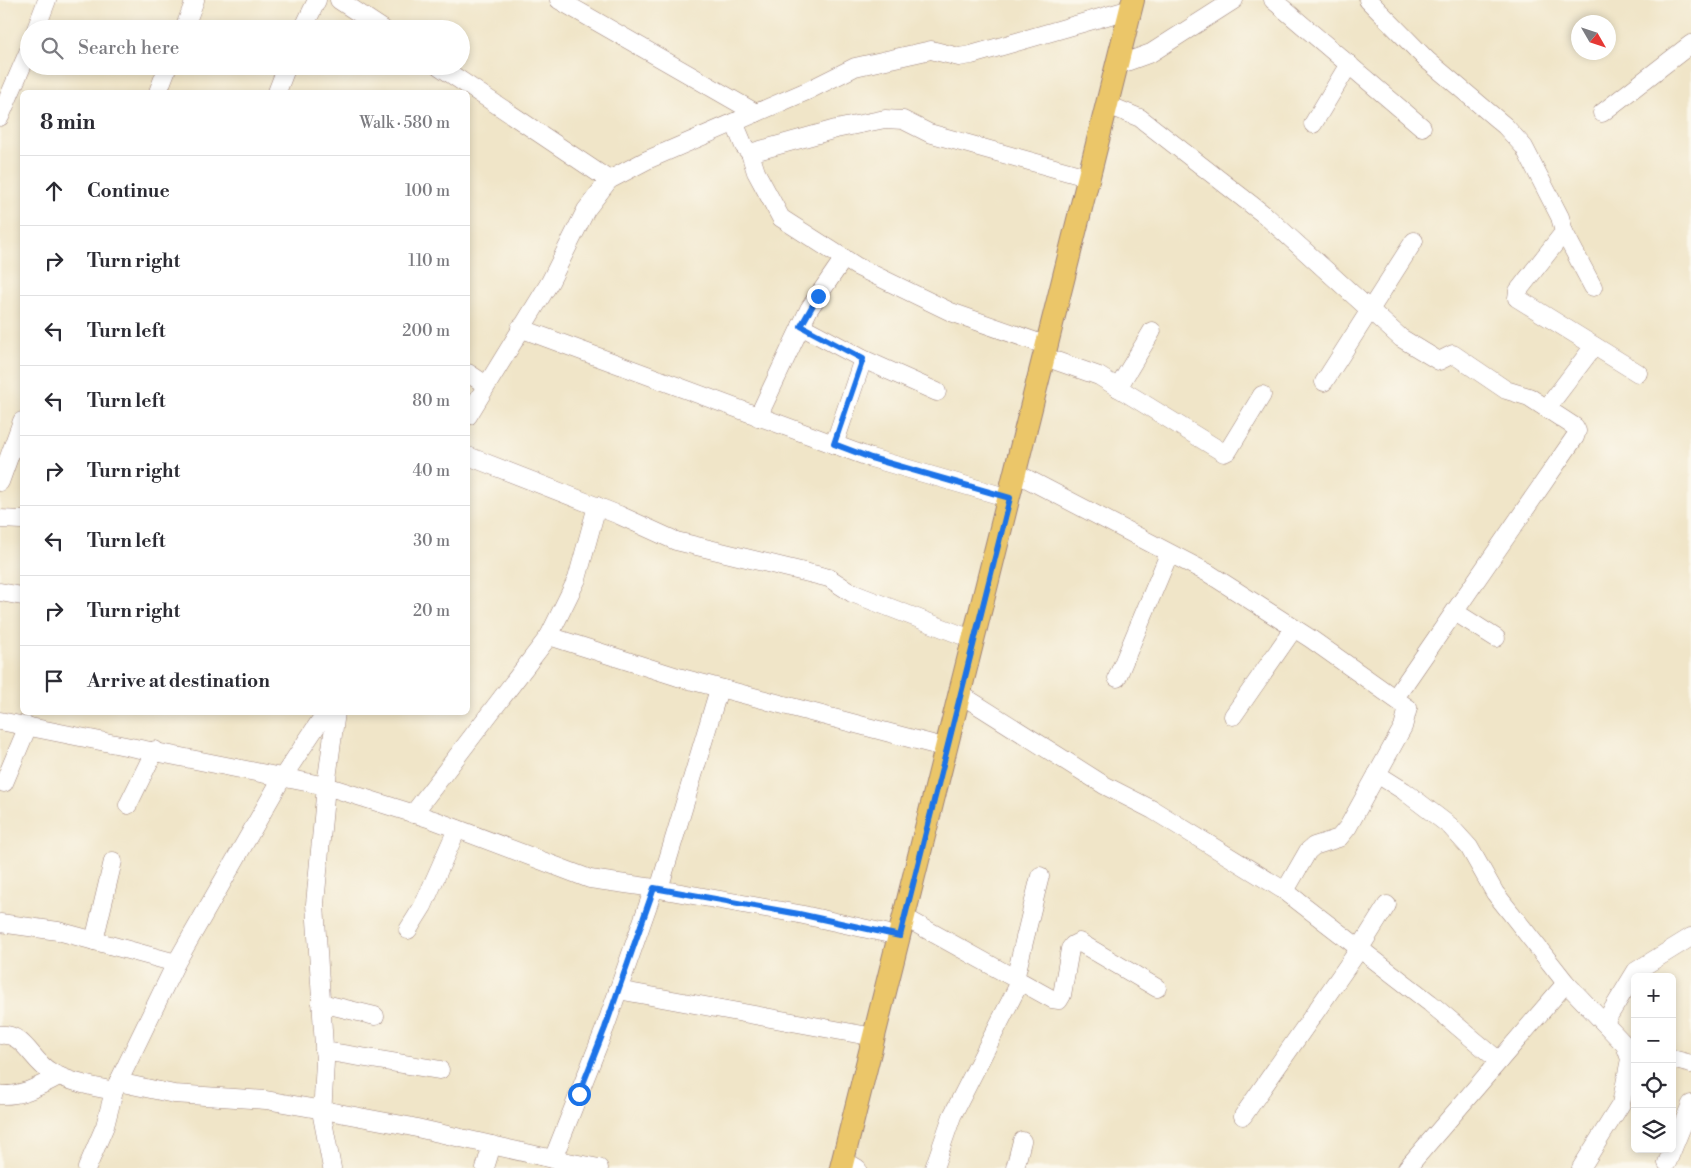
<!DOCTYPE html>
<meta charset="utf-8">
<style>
:root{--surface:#fff;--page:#f7f7f7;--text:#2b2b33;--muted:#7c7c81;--line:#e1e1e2}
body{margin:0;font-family:"Libre Bodoni",serif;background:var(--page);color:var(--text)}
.controls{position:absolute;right:15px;bottom:15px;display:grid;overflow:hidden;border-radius:8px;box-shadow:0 2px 8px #0003}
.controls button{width:45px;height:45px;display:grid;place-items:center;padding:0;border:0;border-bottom:1px solid var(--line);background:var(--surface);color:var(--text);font:25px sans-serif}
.compass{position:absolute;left:1571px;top:15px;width:45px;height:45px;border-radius:50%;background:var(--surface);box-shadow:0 2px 8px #0003;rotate:129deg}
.stop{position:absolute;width:15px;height:15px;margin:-11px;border:4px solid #1a73e8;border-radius:50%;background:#fff}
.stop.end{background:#1a73e8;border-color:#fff;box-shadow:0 1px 5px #0008}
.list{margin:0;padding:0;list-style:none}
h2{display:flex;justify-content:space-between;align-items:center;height:65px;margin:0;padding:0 20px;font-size:21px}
h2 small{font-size:16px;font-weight:400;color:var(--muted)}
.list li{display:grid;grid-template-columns:32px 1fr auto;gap:15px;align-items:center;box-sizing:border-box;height:70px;padding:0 20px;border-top:1px solid var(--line)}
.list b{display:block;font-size:19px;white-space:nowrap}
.list em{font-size:16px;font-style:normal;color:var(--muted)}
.icon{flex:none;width:28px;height:28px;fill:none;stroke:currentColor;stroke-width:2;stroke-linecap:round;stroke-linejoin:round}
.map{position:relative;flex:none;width:1691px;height:1168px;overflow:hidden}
.search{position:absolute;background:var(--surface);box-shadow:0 2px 8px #0003;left:20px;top:20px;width:450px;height:55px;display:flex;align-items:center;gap:12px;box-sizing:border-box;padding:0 18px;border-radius:28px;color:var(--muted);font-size:19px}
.panel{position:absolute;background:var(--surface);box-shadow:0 2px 8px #0003;left:20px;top:90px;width:450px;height:625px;border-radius:8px}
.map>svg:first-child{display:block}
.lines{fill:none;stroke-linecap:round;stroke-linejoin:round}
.minor-casing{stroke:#9d827a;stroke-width:19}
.major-casing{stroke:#9d827a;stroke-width:24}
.minor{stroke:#fff;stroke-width:18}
.major{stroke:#ebc669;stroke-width:22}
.route{stroke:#1a73e8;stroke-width:6}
</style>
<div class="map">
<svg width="1691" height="1168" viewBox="0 0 1691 1168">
<rect width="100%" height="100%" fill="#fbf7ec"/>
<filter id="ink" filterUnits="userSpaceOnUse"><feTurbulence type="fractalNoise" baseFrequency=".02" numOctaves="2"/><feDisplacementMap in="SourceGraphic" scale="10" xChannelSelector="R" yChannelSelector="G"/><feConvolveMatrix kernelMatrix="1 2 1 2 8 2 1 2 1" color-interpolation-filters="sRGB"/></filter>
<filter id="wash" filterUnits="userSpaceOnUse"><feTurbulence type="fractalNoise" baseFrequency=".0096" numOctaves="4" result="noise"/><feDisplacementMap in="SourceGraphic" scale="20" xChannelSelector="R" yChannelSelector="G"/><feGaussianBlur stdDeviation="1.12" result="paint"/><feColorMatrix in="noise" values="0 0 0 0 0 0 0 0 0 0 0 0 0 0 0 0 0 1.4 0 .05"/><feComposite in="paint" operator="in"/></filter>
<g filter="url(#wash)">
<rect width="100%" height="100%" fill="#f0e5c8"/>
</g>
<g filter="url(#ink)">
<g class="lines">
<g class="minor-casing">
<g id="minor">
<path d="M 339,0 L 383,29"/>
<path d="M 559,0 L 756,113"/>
<path d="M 1273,0 L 1422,127"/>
<path d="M 1368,0 L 1427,60 L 1505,126 L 1524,147 L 1560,217 L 1564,232 L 1518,291 L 1517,298 L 1638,373"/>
<path d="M 36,29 L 47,0"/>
<path d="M 184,29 L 195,0"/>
<path d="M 303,29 L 317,0"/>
<path d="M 1118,65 L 1151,53 L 1234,0"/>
<path d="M 439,66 L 609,180"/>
<path d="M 158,92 L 168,66"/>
<path d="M 277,92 L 287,66"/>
<path d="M 1108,105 L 1140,118 L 1266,216 L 1401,338 L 1439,361 L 1453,354 L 1506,390 L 1529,397 L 1575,427 L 1577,431 L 1575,437 L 1395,698"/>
<path d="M 1602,113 L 1691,44"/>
<path d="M 0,117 L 29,50"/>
<path d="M 734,122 L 744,146 L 750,153 L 756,172 L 781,218 L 856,266 L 951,312 L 1048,346"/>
<path d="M 1313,124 L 1349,64"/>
<path d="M 750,153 L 836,129 L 885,119 L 903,120 L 929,133 L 1090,178"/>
<path d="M 1564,232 L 1593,287"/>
<path d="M 801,326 L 863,359 L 937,392"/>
<path d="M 520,328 L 871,458 L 1009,498"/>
<path d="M 1045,357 L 1099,376 L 1224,453 L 1228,451 L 1262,395"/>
<path d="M 468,373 L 486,385"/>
<path d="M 1324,382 L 1414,241"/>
<path d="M 1118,388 L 1152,331"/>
<path d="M 1547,408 L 1594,346"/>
<path d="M 468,416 L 550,282 L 586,210 L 609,180 L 647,160 L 807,91 L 855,67 L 931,50 L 959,57 L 971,55 L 1131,9"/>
<path d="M 758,417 L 809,309 L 844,258"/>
<path d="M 834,445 L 863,359"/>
<path d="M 468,456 L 619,515 L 676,541 L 829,578 L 852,593 L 974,640"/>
<path d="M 1016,473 L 1208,573 L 1311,639 L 1408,708 L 1403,727 L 1348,827 L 1339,838 L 1314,846 L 1308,851 L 1285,891"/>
<path d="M 0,482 L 22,421"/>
<path d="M 597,506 L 577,579 L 549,636 L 678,677 L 947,748"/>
<path d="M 0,519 L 22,520"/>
<path d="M 0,592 L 22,596"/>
<path d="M 1455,612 L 1496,638"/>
<path d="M 1117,678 L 1169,554"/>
<path d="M 719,689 L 659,889 L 799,914 L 899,936"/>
<path d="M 960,694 L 1104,785 L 1153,810 L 1285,891 L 1430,1003 L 1499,1061"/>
<path d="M 1233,716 L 1294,628"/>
<path d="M 0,721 L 326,786 L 336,712"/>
<path d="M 1377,774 L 1404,791 L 1450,826 L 1469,847 L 1495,893 L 1566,983 L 1625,1045 L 1630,1059 L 1621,1104 L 1581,1168"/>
<path d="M 4,783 L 28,726"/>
<path d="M 128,805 L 155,750"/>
<path d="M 413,814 L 549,636"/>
<path d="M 904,917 L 1052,999 L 1059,1000 L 1062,995 L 1070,949 L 1073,945 L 1079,942 L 1157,988"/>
<path d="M 0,923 L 58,931 L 176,963"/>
<path d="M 408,930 L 423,906 L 457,829"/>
<path d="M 94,941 L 113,861"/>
<path d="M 1015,979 L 1040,876"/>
<path d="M 618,990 L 874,1037"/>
<path d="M 321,1003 L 375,1016"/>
<path d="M 1605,1022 L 1636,971 L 1691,937"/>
<path d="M 0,1035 C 24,1032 32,1062 51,1072 C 69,1082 94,1087 114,1091"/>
<path d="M 324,1051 L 440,1070"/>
<path d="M 1672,1059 L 1691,1064"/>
<path d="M 118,1082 L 174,1094 L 266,1100 L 323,1110 L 408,1126 L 553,1159"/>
<path d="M 0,1095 C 23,1096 39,1086 59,1076"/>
<path d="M 1243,1116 L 1360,948 L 1387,905"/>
<path d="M 843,1160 L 857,1168"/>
<path d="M 1667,1163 L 1691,1104"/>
<path d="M 87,1168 L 105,1126 L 114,1091 L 176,963 L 282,778 L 326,712"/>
<path d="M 332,1168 L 322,1116 L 325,1062 L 315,904 L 326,786 L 434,820 L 590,879 L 654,888"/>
<path d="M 485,1168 L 492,1145"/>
<path d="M 599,1168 L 553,1159 L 605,1028 L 654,888 L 659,889"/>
<path d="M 934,1168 L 952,1116 L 1020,982"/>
<path d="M 1015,1168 L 1022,1141"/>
<path d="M 1407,1168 L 1566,983"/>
</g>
</g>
<g class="major-casing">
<path id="major" d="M 841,1168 L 1133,0"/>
</g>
<use href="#minor" class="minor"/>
<use href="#major" class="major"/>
</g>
</g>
<g class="lines" filter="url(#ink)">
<path class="route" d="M 579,1094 L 605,1028 L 654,888 L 799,914 L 900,936 L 1010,498 L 871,458 L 834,444 L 863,359 L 801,326 L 818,296"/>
</g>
</svg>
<div class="controls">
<button>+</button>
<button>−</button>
<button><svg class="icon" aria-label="locate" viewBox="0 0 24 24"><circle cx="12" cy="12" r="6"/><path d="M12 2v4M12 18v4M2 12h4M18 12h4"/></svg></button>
<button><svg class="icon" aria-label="layers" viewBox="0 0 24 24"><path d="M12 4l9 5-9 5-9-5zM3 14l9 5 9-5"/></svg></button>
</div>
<svg class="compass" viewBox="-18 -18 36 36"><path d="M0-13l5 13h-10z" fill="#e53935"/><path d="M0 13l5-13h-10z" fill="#7c7c81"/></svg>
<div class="stop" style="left:579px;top:1094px"></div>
<div class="stop end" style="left:818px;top:296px"></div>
<div class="search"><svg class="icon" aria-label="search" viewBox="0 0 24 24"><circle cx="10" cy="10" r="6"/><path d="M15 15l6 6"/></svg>Search here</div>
<section class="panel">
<h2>8 min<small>Walk · 580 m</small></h2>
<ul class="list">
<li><svg class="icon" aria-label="ahead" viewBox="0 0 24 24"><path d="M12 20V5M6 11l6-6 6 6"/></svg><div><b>Continue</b></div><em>100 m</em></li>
<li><svg class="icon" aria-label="right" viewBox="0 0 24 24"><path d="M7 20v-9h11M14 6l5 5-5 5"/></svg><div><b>Turn right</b></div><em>110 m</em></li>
<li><svg class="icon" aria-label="left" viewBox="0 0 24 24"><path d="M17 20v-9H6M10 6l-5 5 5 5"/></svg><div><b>Turn left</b></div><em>200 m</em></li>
<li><svg class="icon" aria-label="left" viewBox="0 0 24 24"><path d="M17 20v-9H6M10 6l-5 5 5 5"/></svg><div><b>Turn left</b></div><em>80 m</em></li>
<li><svg class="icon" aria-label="right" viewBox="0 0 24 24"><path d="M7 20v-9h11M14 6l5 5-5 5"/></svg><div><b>Turn right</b></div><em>40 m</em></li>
<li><svg class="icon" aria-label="left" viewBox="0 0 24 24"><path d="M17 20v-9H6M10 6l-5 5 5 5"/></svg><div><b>Turn left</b></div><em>30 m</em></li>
<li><svg class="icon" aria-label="right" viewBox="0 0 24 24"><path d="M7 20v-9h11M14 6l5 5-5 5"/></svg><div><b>Turn right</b></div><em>20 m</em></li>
<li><svg class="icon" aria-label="arrive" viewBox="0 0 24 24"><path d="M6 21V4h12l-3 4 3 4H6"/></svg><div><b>Arrive at destination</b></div></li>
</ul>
</section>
</div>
